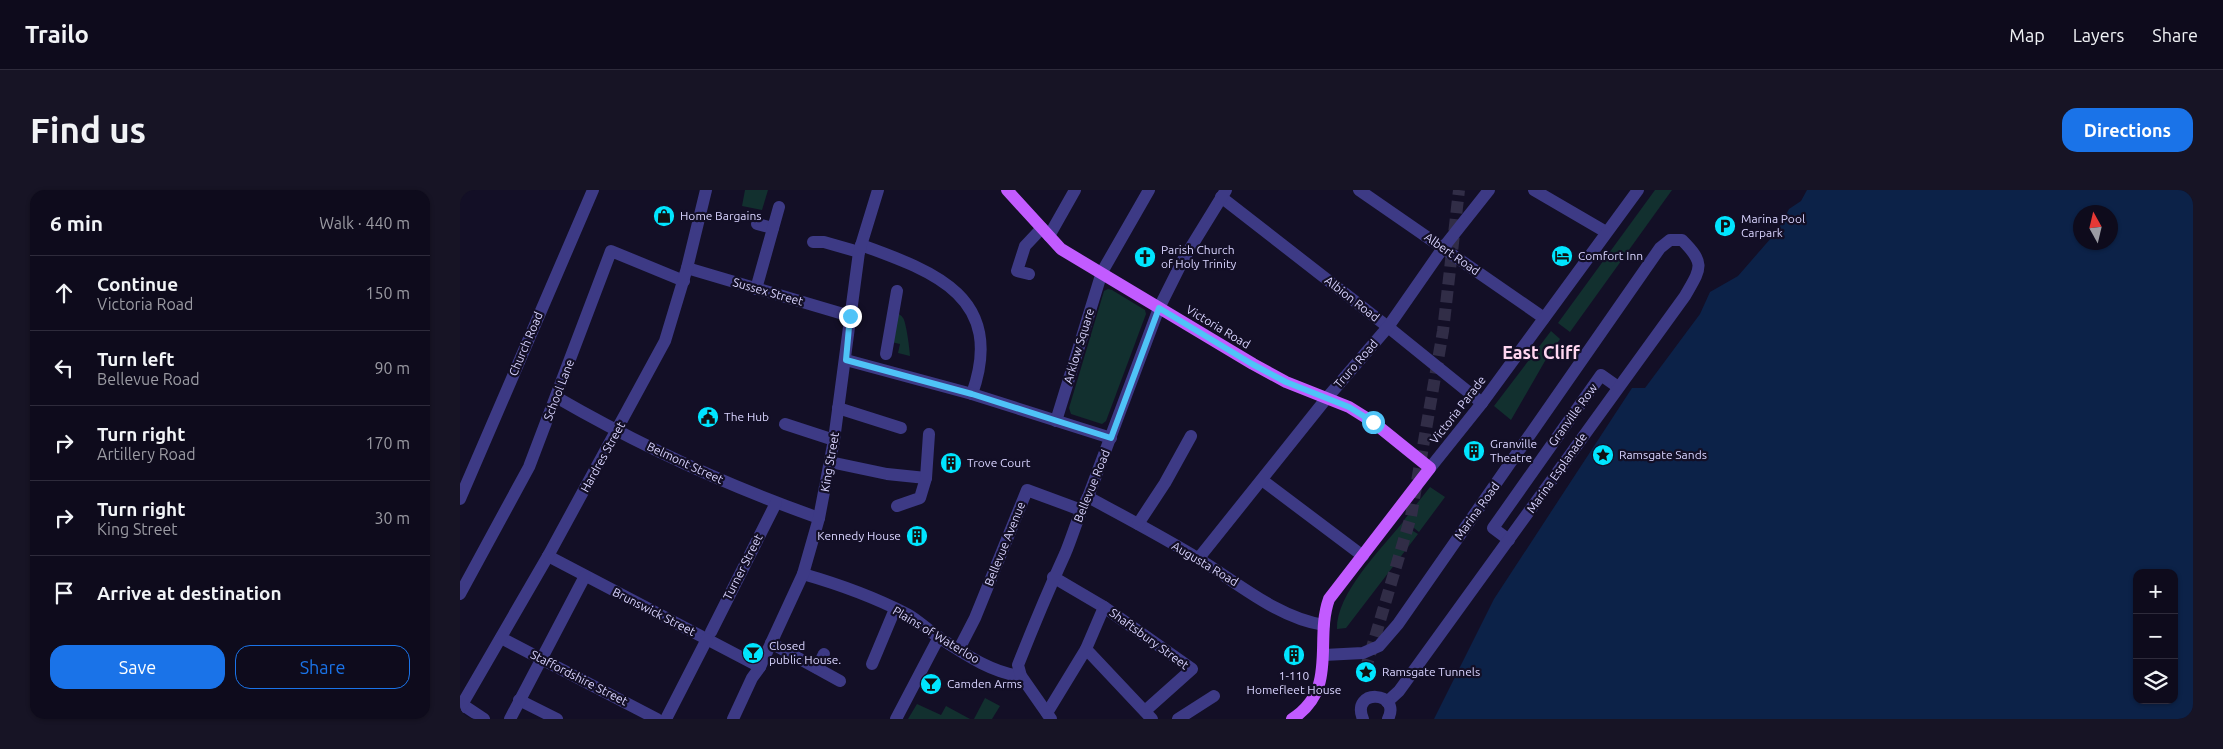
<!DOCTYPE html>
<meta charset="utf-8">
<style>
:root{--surface:#0e0b1c;--page:#171425;--text:#f1f3f6;--muted:#9b9ba3;--line:#2e2b3b;--accent:#1a73e8}
body{margin:0;font-family:Ubuntu,sans-serif;background:var(--page);color:var(--text)}
.controls{position:absolute;right:15px;bottom:15px;display:grid;overflow:hidden;border-radius:10px;box-shadow:0 1px 4px #0004}
.controls button{width:45px;height:45px;display:grid;place-items:center;padding:0;border:0;border-bottom:1px solid var(--line);background:var(--surface);color:var(--text);font:25px sans-serif}
.compass{position:absolute;left:1613px;top:15px;width:45px;height:45px;border-radius:50%;background:var(--surface);box-shadow:0 1px 4px #0004;rotate:352deg}
.stop{position:absolute;width:15px;height:15px;margin:-11px;border:4px solid #4fc3f7;border-radius:50%;background:#fff}
.stop.end{background:#4fc3f7;border-color:#fff;box-shadow:0 1px 5px #0008}
.list{margin:0;padding:0;list-style:none}
h2{display:flex;justify-content:space-between;align-items:center;height:65px;margin:0;padding:0 20px;font-size:21px}
h2 small{font-size:16px;font-weight:400;color:var(--muted)}
.list li{display:grid;grid-template-columns:32px 1fr auto;gap:15px;align-items:center;box-sizing:border-box;height:75px;padding:0 20px;border-top:1px solid var(--line)}
.list b{display:block;font-size:19px;white-space:nowrap}
.list p{margin:0;font-size:16px;white-space:nowrap;color:var(--muted)}
.list em{font-size:16px;font-style:normal;color:var(--muted)}
.actions{display:flex;gap:10px;padding:15px 20px}
.actions a{flex:1;padding:11px 0;border:1px solid var(--accent);border-radius:15px;text-align:center;font-size:18px;color:var(--accent)}
.actions .main{background:var(--accent);color:#fff}
.icon{flex:none;width:28px;height:28px;fill:none;stroke:currentColor;stroke-width:2;stroke-linecap:round;stroke-linejoin:round}
.map{position:relative;flex:none;width:1733px;height:529px;overflow:hidden;border-radius:15px}
header{display:flex;align-items:center;gap:30px;box-sizing:border-box;height:70px;padding:0 25px;background:var(--surface);border-bottom:1px solid var(--line)}
header strong{font-size:24px}
nav{display:flex;gap:28px;margin-inline-start:auto;font-size:18px}
.intro{display:flex;align-items:center;justify-content:space-between;box-sizing:border-box;height:120px;padding:0 30px}
h1{margin:0;font-size:35px}
.button{padding:12px 22px;border-radius:15px;background:var(--accent);color:#fff;font-size:18px;font-weight:700}
main{display:flex;gap:30px;padding:0 30px}
aside{flex:1;background:var(--surface);border-radius:15px;box-shadow:0 1px 4px #0004}
.map>svg:first-child{display:block}
.green{fill:#12302f}
.water{fill:#0c2248;fill-rule:evenodd}
.lines{fill:none;stroke-linecap:round;stroke-linejoin:round}
.minor-tunnel{stroke:#312d47;stroke-width:12;stroke-dasharray:12 6;stroke-linecap:butt}
.minor{stroke:#3d3a85;stroke-width:12}
.major{stroke:#c25bff;stroke-width:12}
.route{stroke:#4fc3f7;stroke-width:6}
.labels{text-anchor:middle;stroke-width:4.5;stroke-linejoin:round;paint-order:stroke}
.poi-label{font-size:12px;fill:#d9d4ff;stroke:#130f26;text-anchor:start}
.street-label{font-size:12px;fill:#d9d4ff;stroke:#130f26}
.district-label{font-size:18px;font-weight:bold;fill:#ffd6f0;stroke:#130f26}
</style>
<header>
<strong>Trailo</strong>
<nav><a>Map</a><a>Layers</a><a>Share</a></nav>
</header>
<div class="intro"><h1>Find us</h1><a class="button">Directions</a></div>
<main>
<aside>
<h2>6 min<small>Walk · 440 m</small></h2>
<ul class="list">
<li><svg class="icon" aria-label="ahead" viewBox="0 0 24 24"><path d="M12 20V5M6 11l6-6 6 6"/></svg><div><b>Continue</b><p>Victoria Road</p></div><em>150 m</em></li>
<li><svg class="icon" aria-label="left" viewBox="0 0 24 24"><path d="M17 20v-9H6M10 6l-5 5 5 5"/></svg><div><b>Turn left</b><p>Bellevue Road</p></div><em>90 m</em></li>
<li><svg class="icon" aria-label="right" viewBox="0 0 24 24"><path d="M7 20v-9h11M14 6l5 5-5 5"/></svg><div><b>Turn right</b><p>Artillery Road</p></div><em>170 m</em></li>
<li><svg class="icon" aria-label="right" viewBox="0 0 24 24"><path d="M7 20v-9h11M14 6l5 5-5 5"/></svg><div><b>Turn right</b><p>King Street</p></div><em>30 m</em></li>
<li><svg class="icon" aria-label="arrive" viewBox="0 0 24 24"><path d="M6 21V4h12l-3 4 3 4H6"/></svg><div><b>Arrive at destination</b></div></li>
</ul>
<div class="actions"><a class="main">Save</a><a>Share</a></div>
</aside>
<div class="map">
<svg width="1733" height="529" viewBox="0 0 1733 529">
<rect width="100%" height="100%" fill="#130f26"/>
<g class="green">
<path d="M 285,0 L 308,0 L 302,20 L 282,16 Z"/>
<path d="M 1195,0 L 1212,0 L 1110,142 L 1098,133 Z"/>
<path d="M 648,99 L 652,100 L 685,120 L 686,124 L 646,231 L 642,234 L 611,224 L 609,218 L 644,101 Z"/>
<path d="M 436,122 C 438,123 442,126 443,128 C 446,131 450,161 450,166 L 438,163 L 440,154 L 431,152 Z"/>
<path d="M 1091,141 L 1100,149 L 1085,171 L 1051,230 L 1034,216 Z"/>
<path d="M 970,297 L 985,307 L 959,342 L 954,338 L 952,333 L 948,334 L 944,330 Z"/>
<path d="M 943,332 L 947,335 L 948,340 L 953,341 L 958,344 L 886,438 L 877,439 C 876,404 921,359 943,332 Z"/>
<path d="M 525,508 L 540,516 L 532,529 L 514,529 Z"/>
<path d="M 457,514 L 481,525 L 486,516 L 510,529 L 448,529 Z"/>
</g>
<path class="water" d="M 1347,0 L 1733,0 L 1733,529 L 974,529 L 1034,409 L 1172,198 L 1185,198 L 1240,124 L 1250,102 L 1278,86 L 1318,40 L 1329,19 L 1341,11 ZM 1620,22 L 1650,22 L 1650,52 L 1620,52 ZM 1677,383 L 1714,383 L 1714,510 L 1677,510 Z"/>
<g class="lines">
<path class="minor-tunnel" d="M 905,481 L 951,326 L 983,141 L 999,0"/>
<g class="minor">
<path d="M 899,0 L 1084,128"/>
<path d="M 1074,0 L 1146,42"/>
<path d="M 761,7 L 928,137 L 1022,213"/>
<path d="M 297,34 L 313,38"/>
<path d="M 589,46 L 615,0"/>
<path d="M 353,52 L 364,52 L 399,62"/>
<path d="M 401,55 C 476,82 546,108 512,204"/>
<path d="M 227,78 L 390,126"/>
<path d="M 569,84 L 557,81 L 565,56 L 582,38"/>
<path d="M 296,99 L 319,17"/>
<path d="M 426,164 L 437,101"/>
<path d="M 386,170 L 512,204 L 651,248"/>
<path d="M 96,207 C 179,255 268,296 359,328"/>
<path d="M 378,218 L 441,238"/>
<path d="M 596,231 L 642,82 L 689,0"/>
<path d="M 325,234 L 374,250"/>
<path d="M 370,272 L 427,284 L 466,288"/>
<path d="M 970,278 L 1022,213 L 1178,0"/>
<path d="M 802,290 L 903,366"/>
<path d="M 628,307 C 665,327 703,347 739,369 C 778,393 818,428 864,435"/>
<path d="M 0,309 L 133,0"/>
<path d="M 437,316 L 460,308 L 466,288 L 469,244"/>
<path d="M 678,334 L 705,293 L 731,246"/>
<path d="M 1049,350 L 1033,338 L 1141,185 L 1158,197"/>
<path d="M 88,366 L 300,477"/>
<path d="M 738,369 L 866,209 L 928,137 L 983,58 L 1029,0"/>
<path d="M 343,384 C 378,394 414,407 447,424 C 458,430 468,440 478,447 C 503,463 532,483 561,486"/>
<path d="M 593,387 L 644,417 L 732,479 L 685,521"/>
<path d="M 0,404 L 69,277 L 151,61 L 224,91"/>
<path d="M 251,442 L 316,313"/>
<path d="M 41,448 L 197,529"/>
<path d="M 311,453 L 380,491"/>
<path d="M 499,459 L 515,428 L 567,300 L 621,320"/>
<path d="M 626,459 L 692,529"/>
<path d="M 864,465 L 903,463 L 919,456 L 938,434 L 1200,58 L 1210,50 L 1222,50 C 1246,74 1241,78 1225,106 L 939,501 L 927,512"/>
<path d="M 412,474 L 435,419"/>
<path d="M 357,478 L 364,464"/>
<path d="M 59,510 L 97,529"/>
<path d="M 0,513 L 24,529"/>
<path d="M 0,518 L 88,366 L 205,151 L 227,78 L 246,0"/>
<path d="M 587,523 L 626,459 L 644,417"/>
<path d="M 50,529 L 125,386"/>
<path d="M 206,529 L 247,449"/>
<path d="M 273,529 L 292,488 L 300,477 L 343,384 L 359,328 L 374,250 L 399,62 L 418,0"/>
<path d="M 436,529 L 479,447"/>
<path d="M 591,529 L 561,486 L 558,475 C 573,437 588,401 605,364 C 613,345 618,325 628,307 L 699,118 L 723,70 L 766,0"/>
<path d="M 718,529 L 754,506"/>
<path d="M 903,529 C 890,498 942,501 928,529"/>
</g>
<path class="major" d="M 547,0 L 601,59 L 793,174 L 826,192 L 889,217 L 913,232 L 970,278 L 869,409 C 854,451 879,499 832,529"/>
</g>
<g class="lines">
<path class="route" d="M 390,126 L 386,170 L 512,204 L 651,248 L 699,118 L 792,174 L 826,192 L 889,217 L 913,232"/>
</g>
<defs>
<g id="shop-disc" transform="scale(1.125)"><circle r="9.5" fill="#00e5ff" stroke="#130f26"/><path d="M-5-2.5h2.3a2.7 3.5 0 0 1 5.4 0H5L5.5 6h-11ZM-1.5-2.5h3a1.5 2.3 0 0 0-3 0Z" fill="#111"/></g>
<g id="parking-disc" transform="scale(1.125)"><circle r="9.5" fill="#00e5ff" stroke="#130f26"/><path d="M-3.5-5.5H1a3.5 3.5 0 0 1 0 7H-1V5.5H-3.5ZM-1-3.4V-.6H.8a1.4 1.4 0 0 0 0-2.8Z" fill="#111"/></g>
<g id="hotel-disc" transform="scale(1.125)"><circle r="9.5" fill="#00e5ff" stroke="#130f26"/><path d="M-6-4.5h1.5V1H6V5H4.5V3h-9V5H-6ZM-4 0a1.8 1.8 0 1 1 3.6 0ZM.5 0V-2.5h3Q6-2.5 6 0Z" fill="#111"/></g>
<g id="church-disc" transform="scale(1.125)"><circle r="9.5" fill="#00e5ff" stroke="#130f26"/><path d="M-1.2-6h2.4v3.5h3.3v2.4h-3.3V6h-2.4V-.1h-3.3v-2.4h3.3Z" fill="#111"/></g>
<g id="civic-disc" transform="scale(1.125)"><circle r="9.5" fill="#00e5ff" stroke="#130f26"/><path d="M-.6-6.5H3V-4.5H.6V-3L4-1V1h2V6H-6V1h2V-1L-.6-3ZM-1.2 2.5V6h2.4V2.5Z" fill="#111"/></g>
<g id="building-disc" transform="scale(1.125)"><circle r="9.5" fill="#00e5ff" stroke="#130f26"/><path d="M-4-6H4V6H1V3H-1V6H-4ZM-2.5-4.3h1.7v1.8h-1.7ZM.8-4.3h1.7v1.8H.8ZM-2.5-1h1.7V.8h-1.7ZM.8-1h1.7V.8H.8Z" fill="#111"/></g>
<g id="sight-disc" transform="scale(1.125)"><circle r="9.5" fill="#00e5ff" stroke="#130f26"/><path d="M0-6L1.8-2.2L6-1.7L2.9 1.2L3.7 5.4L0 3.3L-3.7 5.4L-2.9 1.2L-6-1.7L-1.8-2.2Z" fill="#111"/></g>
<g id="bar-disc" transform="scale(1.125)"><circle r="9.5" fill="#00e5ff" stroke="#130f26"/><path d="M-6-5H6L.8 .8V4.5H3.5V6h-7V4.5H-.8V.8Z" fill="#111"/></g>
</defs>
<g fill-rule="evenodd">
<use href="#shop-disc" x="204" y="26"/>
<use href="#parking-disc" x="1265" y="36"/>
<use href="#hotel-disc" x="1102" y="66"/>
<use href="#church-disc" x="685" y="67"/>
<use href="#civic-disc" x="248" y="227"/>
<use href="#building-disc" x="1014" y="261"/>
<use href="#sight-disc" x="1143" y="265"/>
<use href="#building-disc" x="491" y="273"/>
<use href="#building-disc" x="457" y="346"/>
<use href="#bar-disc" x="293" y="463"/>
<use href="#building-disc" x="834" y="465"/>
<use href="#sight-disc" x="906" y="482"/>
<use href="#bar-disc" x="471" y="494"/>
</g>
<g class="labels">
<g class="poi-label">
<text x="220" y="30">Home Bargains</text>
<text x="1281" y="33">Marina Pool<tspan x="1281" dy="14">Carpark</tspan></text>
<text x="701" y="64">Parish Church<tspan x="701" dy="14">of Holy Trinity</tspan></text>
<text x="1118" y="70">Comfort Inn</text>
<text x="264" y="231">The Hub</text>
<text x="1030" y="258">Granville<tspan x="1030" dy="14">Theatre</tspan></text>
<text x="1159" y="269">Ramsgate Sands</text>
<text x="507" y="277">Trove Court</text>
<text x="441" y="350" text-anchor="end">Kennedy House</text>
<text x="309" y="460">Closed<tspan x="309" dy="14">public House.</tspan></text>
<text x="922" y="486">Ramsgate Tunnels</text>
<text x="834" y="490" text-anchor="middle">1-110<tspan x="834" dy="14">Homefleet House</tspan></text>
<text x="487" y="498">Camden Arms</text>
</g>
<g class="street-label">
<text transform="translate(992 64) rotate(35)" y="4">Albert Road</text>
<text transform="translate(308 102) rotate(16)" y="4">Sussex Street</text>
<text transform="translate(892 109) rotate(38)" y="4">Albion Road</text>
<text transform="translate(758 137) rotate(31)" y="4">Victoria Road</text>
<text transform="translate(66 154) rotate(-67)" y="4">Church Road</text>
<text transform="translate(619 156) rotate(-73)" y="4">Arklow Square</text>
<text transform="translate(896 174) rotate(-49)" y="4">Truro Road</text>
<text transform="translate(99 200) rotate(-69)" y="4">School Lane</text>
<text transform="translate(998 220) rotate(-52)" y="4">Victoria Parade</text>
<text transform="translate(1113 225) rotate(-54)" y="4">Granville Row</text>
<text transform="translate(143 267) rotate(-61)" y="4">Hardres Street</text>
<text transform="translate(370 272) rotate(-80)" y="4">King Street</text>
<text transform="translate(225 273) rotate(25)" y="4">Belmont Street</text>
<text transform="translate(1097 283) rotate(-55)" y="4">Marina Esplanade</text>
<text transform="translate(632 296) rotate(-68)" y="4">Bellevue Road</text>
<text transform="translate(1017 321) rotate(-54)" y="4">Marina Road</text>
<text transform="translate(545 354) rotate(-68)" y="4">Bellevue Avenue</text>
<text transform="translate(745 374) rotate(31)" y="4">Augusta Road</text>
<text transform="translate(283 377) rotate(-63)" y="4">Turner Street</text>
<text transform="translate(194 422) rotate(27)" y="4">Brunswick Street</text>
<text transform="translate(476 445) rotate(31)" y="4">Plains of Waterloo</text>
<text transform="translate(689 449) rotate(36)" y="4">Shaftsbury Street</text>
<text transform="translate(119 488) rotate(27)" y="4">Staffordshire Street</text>
</g>
<g class="district-label">
<text x="1081" y="169">East Cliff</text>
</g>
</g>
</svg>
<div class="controls">
<button>+</button>
<button>−</button>
<button><svg class="icon" aria-label="layers" viewBox="0 0 24 24"><path d="M12 4l9 5-9 5-9-5zM3 14l9 5 9-5"/></svg></button>
</div>
<svg class="compass" viewBox="-18 -18 36 36"><path d="M0-13l5 13h-10z" fill="#e53935"/><path d="M0 13l5-13h-10z" fill="#9b9ba3"/></svg>
<div class="stop" style="left:913px;top:232px"></div>
<div class="stop end" style="left:390px;top:126px"></div>
</div>
</main>
